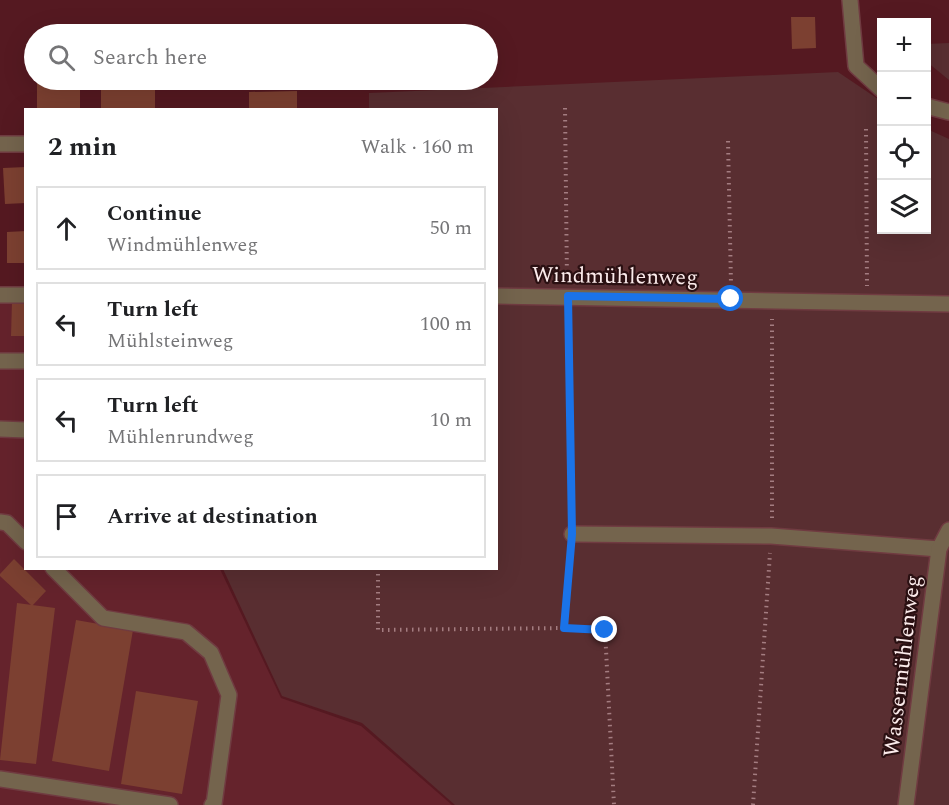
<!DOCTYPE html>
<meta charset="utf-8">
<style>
:root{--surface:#fff;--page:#f6f6f6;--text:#202124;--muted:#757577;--line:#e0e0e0}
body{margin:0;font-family:Spectral,serif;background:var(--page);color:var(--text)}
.controls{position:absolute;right:18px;top:18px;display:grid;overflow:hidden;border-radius:0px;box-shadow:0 6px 24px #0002}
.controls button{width:54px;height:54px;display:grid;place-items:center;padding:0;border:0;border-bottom:2px solid var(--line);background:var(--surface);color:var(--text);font:30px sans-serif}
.stop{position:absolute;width:18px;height:18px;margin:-14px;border:4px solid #1a73e8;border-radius:50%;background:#fff}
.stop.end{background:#1a73e8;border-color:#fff;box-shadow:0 2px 6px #0008}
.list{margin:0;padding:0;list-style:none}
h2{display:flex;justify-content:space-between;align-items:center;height:78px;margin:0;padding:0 24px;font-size:26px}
h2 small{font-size:20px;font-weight:400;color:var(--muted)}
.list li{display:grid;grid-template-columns:39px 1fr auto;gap:18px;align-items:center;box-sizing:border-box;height:84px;margin:0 12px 12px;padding:0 12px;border:2px solid var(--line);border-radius:0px}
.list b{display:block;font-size:22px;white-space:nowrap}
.list p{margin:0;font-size:20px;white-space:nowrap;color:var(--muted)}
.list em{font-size:20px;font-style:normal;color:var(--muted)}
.icon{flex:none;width:33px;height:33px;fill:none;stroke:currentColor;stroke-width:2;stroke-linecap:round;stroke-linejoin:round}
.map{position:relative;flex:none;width:949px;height:805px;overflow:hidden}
.search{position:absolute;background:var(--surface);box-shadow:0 6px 24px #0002;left:24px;top:24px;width:474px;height:66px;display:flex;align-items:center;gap:15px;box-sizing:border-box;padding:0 21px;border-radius:33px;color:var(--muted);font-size:22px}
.panel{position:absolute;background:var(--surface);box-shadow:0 6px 24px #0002;left:24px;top:108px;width:474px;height:462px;border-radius:0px}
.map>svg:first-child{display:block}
.built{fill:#65232c}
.green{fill:#592e31}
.building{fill:#7c4031}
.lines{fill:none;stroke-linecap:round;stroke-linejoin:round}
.minor-casing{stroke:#703b41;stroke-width:18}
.path{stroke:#a47d81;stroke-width:4;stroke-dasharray:1.5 4.5;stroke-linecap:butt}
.minor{stroke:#74644d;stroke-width:15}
.route{stroke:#1a73e8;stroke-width:8}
.labels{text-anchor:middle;stroke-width:4.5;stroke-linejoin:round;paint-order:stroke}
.street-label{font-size:22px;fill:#fbebeb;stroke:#2a1012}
</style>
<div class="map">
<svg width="949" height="805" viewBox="0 0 949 805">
<rect width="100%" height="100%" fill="#551921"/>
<path class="built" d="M 0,299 L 25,300 L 26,568 L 220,569 L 281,698 L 361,726 L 452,805 L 0,805 Z"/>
<g class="green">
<path d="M 949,43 L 949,80 L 927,62 L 926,44 Z"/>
<path d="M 838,72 L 881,101 L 882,230 L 926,230 L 927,129 L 949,139 L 949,805 L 455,805 L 362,723 L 282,696 L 223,569 L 496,568 L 496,110 L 369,109 L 369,93 Z"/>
</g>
<g class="building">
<path d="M 791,17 L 815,17 L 816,48 L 792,49 Z"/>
<rect x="37" y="83" width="43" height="27"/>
<rect x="101" y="88" width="54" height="22"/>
<path d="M 297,91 L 297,110 L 249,110 L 249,92 Z"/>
<path d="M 26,167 L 26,203 L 5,204 L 3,168 Z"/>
<path d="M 26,231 L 26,263 L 7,263 L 7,232 Z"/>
<path d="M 12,301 L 26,302 L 26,336 L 11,336 Z"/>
<path d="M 14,559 L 46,591 L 32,606 L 0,576 L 0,574 Z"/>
<path d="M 17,603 L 55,608 L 36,764 L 0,760 Z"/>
<path d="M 76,620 L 133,630 L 109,771 L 52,761 Z"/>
<path d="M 136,691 L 198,701 L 182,794 L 121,784 Z"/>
</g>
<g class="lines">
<g class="minor-casing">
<g id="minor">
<path d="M 850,0 L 856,66 L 882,90"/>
<path d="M 926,106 L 949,112"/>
<path d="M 0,144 L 26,144"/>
<path d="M 0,295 L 26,295"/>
<path d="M 496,296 L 949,304"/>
<path d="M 0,361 L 26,361"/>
<path d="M 0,429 L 26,430"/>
<path d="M 0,522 L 7,523 L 26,542"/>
<path d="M 572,534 L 771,536 L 939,549"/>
<path d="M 53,568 L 103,618 L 186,632 L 211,653 L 229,695 L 214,804 L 212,805"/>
<path d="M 0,779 L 170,805"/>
<path d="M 906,805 L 939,549 L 949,530"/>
</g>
</g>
<g class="path">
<path d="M 565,108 L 567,282"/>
<path d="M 866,129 L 867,286"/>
<path d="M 728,141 L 731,284"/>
<path d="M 568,313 L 572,519"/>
<path d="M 772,518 L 772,319"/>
<path d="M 378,568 L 378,630 L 564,628 L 605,630 L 614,805"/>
<path d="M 564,628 L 571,550"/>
<path d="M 753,805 L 770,553"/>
</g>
<use href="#minor" class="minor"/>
</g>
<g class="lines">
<path class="route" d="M 605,630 L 564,628 L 572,534 L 568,296 L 731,299"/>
</g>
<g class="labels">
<g class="street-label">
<text transform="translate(615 275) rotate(1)" y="8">Windmühlenweg</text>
<text transform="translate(901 666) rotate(-83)" y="8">Wassermühlenweg</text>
</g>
</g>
</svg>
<div class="controls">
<button>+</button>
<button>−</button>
<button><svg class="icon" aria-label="locate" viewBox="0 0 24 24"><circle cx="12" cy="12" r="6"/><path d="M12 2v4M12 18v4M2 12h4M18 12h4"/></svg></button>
<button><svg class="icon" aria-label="layers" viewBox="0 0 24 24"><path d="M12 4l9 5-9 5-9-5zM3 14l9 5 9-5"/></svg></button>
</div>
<div class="stop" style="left:731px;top:299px"></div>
<div class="stop end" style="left:605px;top:630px"></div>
<div class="search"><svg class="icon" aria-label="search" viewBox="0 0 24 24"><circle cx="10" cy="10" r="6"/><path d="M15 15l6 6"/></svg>Search here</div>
<section class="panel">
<h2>2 min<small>Walk · 160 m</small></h2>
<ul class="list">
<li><svg class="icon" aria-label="ahead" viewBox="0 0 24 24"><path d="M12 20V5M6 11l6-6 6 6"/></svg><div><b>Continue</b><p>Windmühlenweg</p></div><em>50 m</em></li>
<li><svg class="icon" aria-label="left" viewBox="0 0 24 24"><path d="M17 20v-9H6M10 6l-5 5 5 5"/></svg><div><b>Turn left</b><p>Mühlsteinweg</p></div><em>100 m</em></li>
<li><svg class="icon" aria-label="left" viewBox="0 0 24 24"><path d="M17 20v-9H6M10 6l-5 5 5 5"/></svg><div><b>Turn left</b><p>Mühlenrundweg</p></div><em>10 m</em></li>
<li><svg class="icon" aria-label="arrive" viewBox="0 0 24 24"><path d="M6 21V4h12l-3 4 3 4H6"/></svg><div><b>Arrive at destination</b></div></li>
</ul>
</section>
</div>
